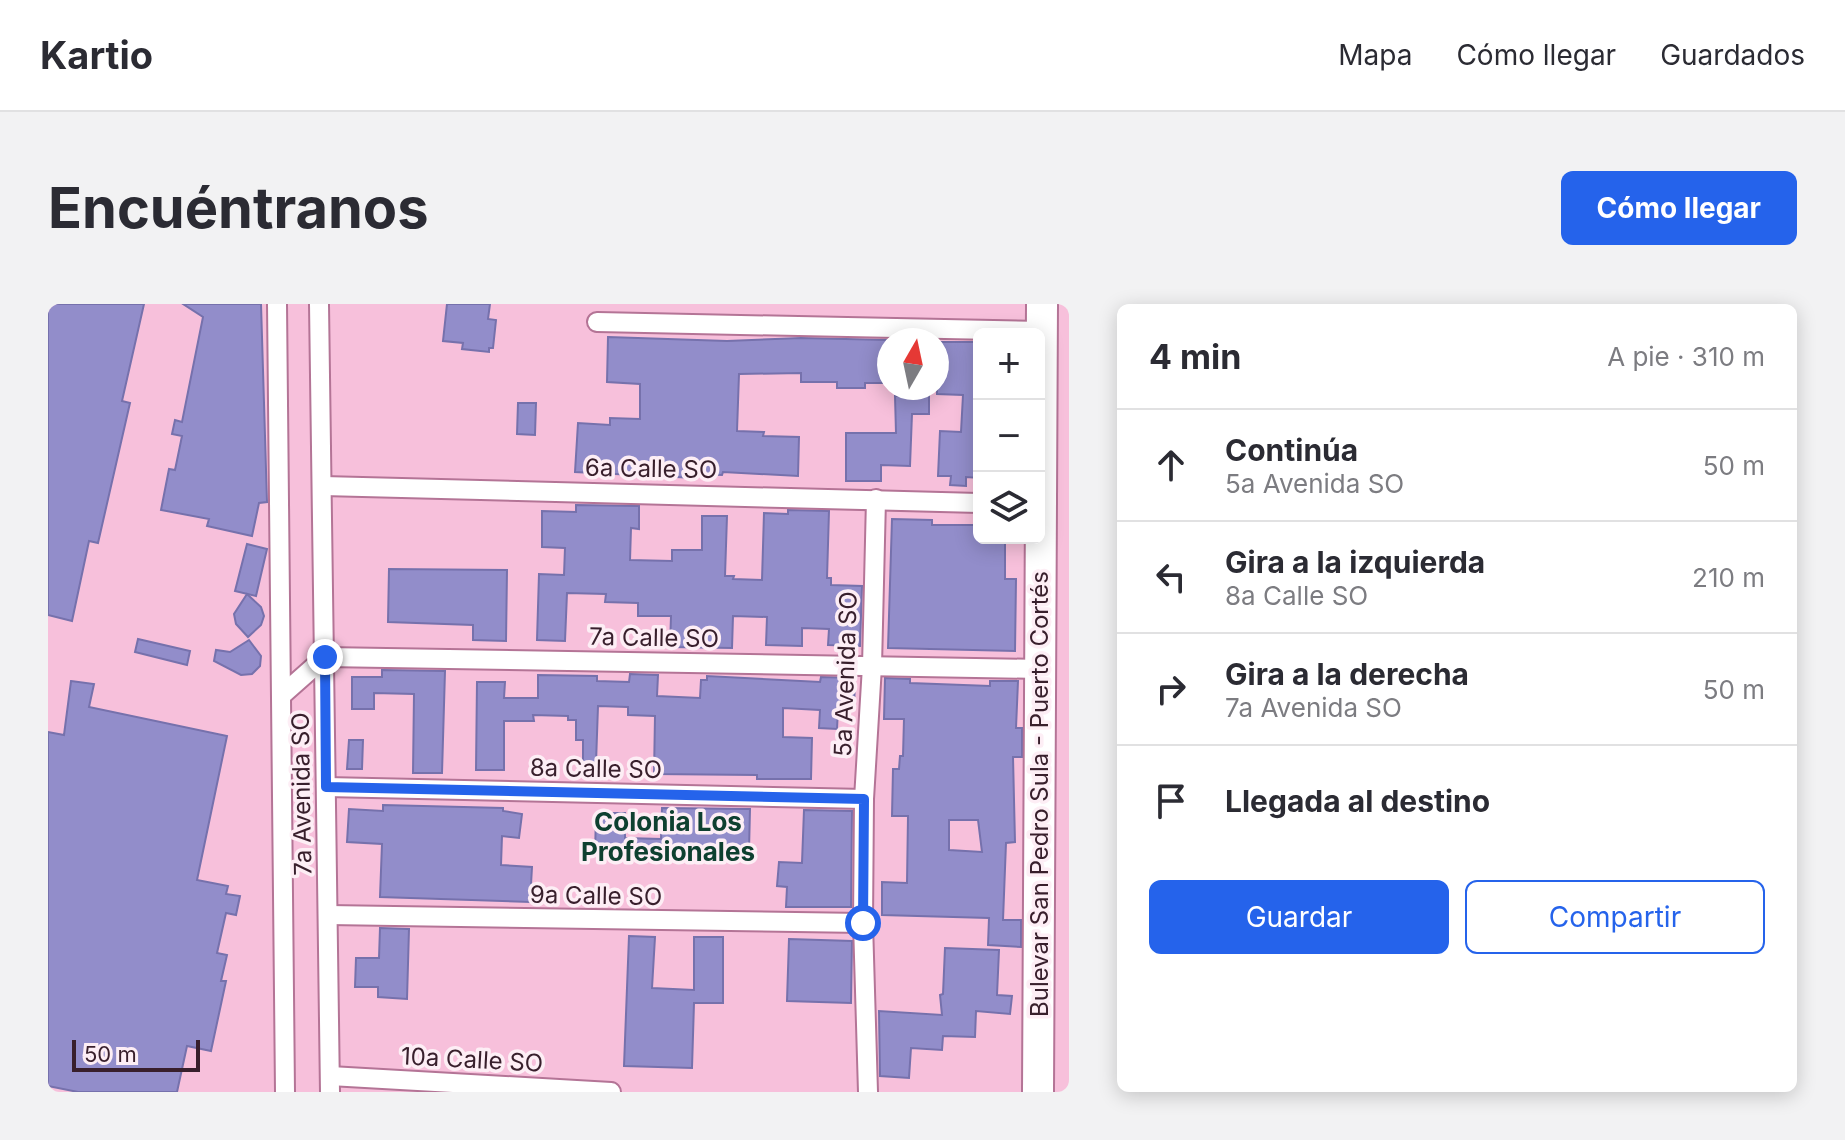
<!DOCTYPE html>
<html lang="es">
<meta charset="utf-8">
<style>
:root{--surface:#fff;--page:#f2f2f3;--text:#2b2b33;--muted:#7c7c81;--line:#e1e1e2;--accent:#2563eb}
body{margin:0;font-family:Inter,sans-serif;background:var(--page);color:var(--text)}
.controls{position:absolute;right:24px;top:24px;display:grid;overflow:hidden;border-radius:12px;box-shadow:0 4px 20px #0003}
.controls button{width:72px;height:72px;display:grid;place-items:center;padding:0;border:0;border-bottom:2px solid var(--line);background:var(--surface);color:var(--text);font:40px sans-serif}
.compass{position:absolute;left:829px;top:24px;width:72px;height:72px;border-radius:50%;background:var(--surface);box-shadow:0 4px 20px #0003;rotate:9deg}
.scale{position:absolute;left:24px;bottom:20px;width:128px;box-sizing:border-box;padding-left:8px;border:4px solid #381f2c;border-top:0;font-size:22px;line-height:28px;white-space:nowrap;color:#381f2c;-webkit-text-stroke:6px #fdeef5;paint-order:stroke}
.stop{position:absolute;width:24px;height:24px;margin:-18px;border:6px solid #2563eb;border-radius:50%;background:#fff}
.stop.end{background:#2563eb;border-color:#fff;box-shadow:0 2px 8px #0008}
.list{margin:0;padding:0;list-style:none}
h2{display:flex;justify-content:space-between;align-items:center;height:104px;margin:0;padding:0 32px;font-size:34px}
h2 small{font-size:26px;font-weight:400;color:var(--muted)}
.list li{display:grid;grid-template-columns:52px 1fr auto;gap:24px;align-items:center;box-sizing:border-box;height:112px;padding:0 32px;border-top:2px solid var(--line)}
.list b{display:block;font-size:30px;white-space:nowrap}
.list p{margin:0;font-size:26px;white-space:nowrap;color:var(--muted)}
.list em{font-size:26px;font-style:normal;color:var(--muted)}
.actions{display:flex;gap:16px;padding:24px 32px}
.actions a{flex:1;padding:18px 0;border:2px solid var(--accent);border-radius:12px;text-align:center;font-size:28px;color:var(--accent)}
.actions .main{background:var(--accent);color:#fff}
.icon{flex:none;width:44px;height:44px;fill:none;stroke:currentColor;stroke-width:2;stroke-linecap:round;stroke-linejoin:round}
.map{position:relative;flex:none;width:1021px;height:788px;overflow:hidden;border-radius:12px}
header{display:flex;align-items:center;gap:48px;box-sizing:border-box;height:112px;padding:0 40px;background:var(--surface);border-bottom:2px solid var(--line)}
header strong{font-size:38px}
nav{display:flex;gap:44px;margin-inline-start:auto;font-size:28px}
.intro{display:flex;align-items:center;justify-content:space-between;box-sizing:border-box;height:192px;padding:0 48px}
h1{margin:0;font-size:56px}
.button{padding:20px 36px;border-radius:12px;background:var(--accent);color:#fff;font-size:28px;font-weight:700}
main{display:flex;gap:48px;padding:0 48px}
aside{flex:1;background:var(--surface);border-radius:12px;box-shadow:0 4px 20px #0003}
.map>svg:first-child{display:block}
.building{fill:#928dca;stroke:#7671ac;stroke-width:2;fill-rule:evenodd}
.lines{fill:none;stroke-linecap:round;stroke-linejoin:round}
.minor-casing{stroke:#b47496;stroke-width:22}
.trunk-casing{stroke:#b47496;stroke-width:34}
.minor{stroke:#fff;stroke-width:18}
.trunk{stroke:#fff;stroke-width:30}
.route{stroke:#2563eb;stroke-width:10}
.labels{text-anchor:middle;stroke-width:7;stroke-linejoin:round;paint-order:stroke}
.street-label{font-size:24px;fill:#381f2c;stroke:#fdeef5}
.neighbourhood-label{font-size:26px;font-weight:bold;fill:#0e4030;stroke:#fdeef5}
</style>
<header>
<strong>Kartio</strong>
<nav><a>Mapa</a><a>Cómo llegar</a><a>Guardados</a></nav>
</header>
<div class="intro"><h1>Encuéntranos</h1><a class="button">Cómo llegar</a></div>
<main>
<div class="map">
<svg width="1021" height="788" viewBox="0 0 1021 788">
<rect width="100%" height="100%" fill="#f7c0db"/>
<g class="building">
<path d="M 0,0 L 96,0 L 74,97 L 82,99 L 50,239 L 41,237 L 24,317 L 0,311 Z"/>
<path d="M 135,0 L 213,0 L 219,198 L 211,199 L 204,232 L 159,222 L 161,215 L 113,206 L 121,165 L 127,166 L 134,132 L 124,130 L 127,116 L 134,118 L 155,13 Z"/>
<path d="M 399,0 L 442,0 L 440,15 L 448,16 L 445,44 L 441,44 L 441,48 L 414,45 L 415,39 L 395,37 Z"/>
<path d="M 560,33 L 679,37 L 753,34 L 841,36 L 841,79 L 817,79 L 817,84 L 789,84 L 789,78 L 753,78 L 753,69 L 691,70 L 689,127 L 716,128 L 715,132 L 751,133 L 750,172 L 675,168 L 674,171 L 647,170 L 647,174 L 527,168 L 530,119 L 562,121 L 562,114 L 592,115 L 592,80 L 559,78 Z"/>
<path d="M 889,38 L 931,38 L 931,174 L 918,173 L 918,182 L 902,181 L 903,172 L 890,172 L 892,127 L 913,128 L 915,91 L 889,90 Z"/>
<path d="M 847,92 L 881,92 L 881,110 L 864,110 L 862,162 L 833,161 L 833,177 L 798,177 L 798,129 L 848,129 Z"/>
<path d="M 470,99 L 488,99 L 487,131 L 469,130 Z"/>
<path d="M 528,201 L 591,202 L 591,225 L 583,224 L 582,256 L 624,257 L 624,246 L 654,246 L 654,212 L 679,212 L 677,272 L 686,272 L 685,275 L 714,276 L 716,209 L 740,210 L 740,206 L 781,207 L 779,274 L 783,274 L 783,281 L 814,282 L 812,342 L 780,341 L 781,325 L 754,324 L 754,342 L 718,341 L 719,313 L 685,312 L 684,344 L 622,343 L 623,312 L 590,312 L 590,299 L 557,298 L 558,290 L 519,289 L 517,337 L 489,336 L 491,270 L 516,271 L 517,244 L 494,243 L 494,207 L 528,208 Z"/>
<path d="M 844,215 L 884,216 L 884,221 L 931,221 L 931,234 L 957,234 L 957,275 L 968,275 L 967,347 L 840,344 Z"/>
<path d="M 199,240 L 219,245 L 208,292 L 187,287 Z"/>
<path d="M 341,265 L 459,266 L 458,337 L 425,336 L 425,321 L 340,318 Z"/>
<path d="M 199,290 L 213,303 L 216,312 L 213,321 L 200,333 L 188,320 L 186,310 Z"/>
<path d="M 90,335 L 142,347 L 139,361 L 87,348 Z"/>
<path d="M 201,336 L 213,352 L 212,362 L 204,370 L 193,371 L 166,357 L 168,346 L 182,348 Z"/>
<path d="M 334,366 L 397,367 L 394,469 L 365,469 L 366,390 L 326,389 L 326,405 L 304,405 L 304,373 L 334,373 Z"/>
<path d="M 582,370 L 610,371 L 609,392 L 652,394 L 653,376 L 659,376 L 659,372 L 772,378 L 773,373 L 807,374 L 806,405 L 790,405 L 789,425 L 771,424 L 772,406 L 735,404 L 735,433 L 764,434 L 763,475 L 709,475 L 709,471 L 606,470 L 607,412 L 580,411 L 580,403 L 550,402 L 548,459 L 535,458 L 535,436 L 528,436 L 528,416 L 520,416 L 520,412 L 485,411 L 486,417 L 456,417 L 456,466 L 428,466 L 429,378 L 457,378 L 456,394 L 490,394 L 490,371 L 549,372 L 549,377 L 581,378 Z"/>
<path d="M 837,374 L 862,375 L 862,379 L 942,382 L 942,377 L 970,377 L 968,424 L 974,424 L 974,453 L 965,453 L 967,538 L 958,539 L 955,616 L 973,616 L 973,643 L 940,641 L 941,614 L 834,611 L 834,578 L 859,579 L 860,512 L 844,512 L 845,465 L 851,465 L 852,452 L 855,452 L 856,415 L 836,415 ZM 901,516 L 930,516 L 934,548 L 901,546 Z"/>
<path d="M 23,377 L 46,380 L 41,403 L 179,432 L 149,576 L 180,582 L 178,590 L 192,592 L 188,611 L 178,609 L 169,649 L 179,651 L 173,677 L 178,677 L 163,747 L 139,742 L 129,788 L 30,788 L 0,782 L 0,428 L 16,431 Z"/>
<path d="M 301,436 L 315,436 L 314,465 L 299,465 Z"/>
<path d="M 335,501 L 455,504 L 455,507 L 474,510 L 471,534 L 454,532 L 453,561 L 484,563 L 482,598 L 332,593 L 334,540 L 299,538 L 301,505 L 335,507 Z"/>
<path d="M 614,504 L 702,505 L 701,547 L 673,546 L 673,554 L 547,551 L 548,509 L 577,509 L 577,534 L 613,535 Z"/>
<path d="M 756,506 L 804,507 L 803,603 L 738,603 L 739,583 L 729,582 L 731,558 L 754,559 Z"/>
<path d="M 332,624 L 361,625 L 359,695 L 330,693 L 330,683 L 307,683 L 308,654 L 331,654 Z"/>
<path d="M 581,632 L 607,633 L 604,684 L 646,686 L 646,633 L 675,633 L 675,699 L 646,699 L 644,764 L 576,762 Z"/>
<path d="M 741,635 L 804,637 L 803,699 L 739,697 Z"/>
<path d="M 897,644 L 951,646 L 949,691 L 964,692 L 962,710 L 928,707 L 927,733 L 895,732 L 894,746 L 863,744 L 861,774 L 832,772 L 831,707 L 894,711 L 892,691 L 895,690 Z"/>
</g>
<g class="lines">
<g class="minor-casing">
<g id="minor">
<path d="M 229,0 L 237,788"/>
<path d="M 271,0 L 282,788"/>
<path d="M 549,18 L 994,27"/>
<path d="M 275,182 L 931,199"/>
<path d="M 234,391 L 277,353 L 992,365"/>
<path d="M 278,483 L 816,495"/>
<path d="M 280,611 L 815,619"/>
<path d="M 282,772 L 563,788"/>
<path d="M 820,788 L 815,619 L 816,495 L 824,362 L 828,195"/>
</g>
</g>
<g class="trunk-casing">
<path id="trunk" d="M 990,788 L 994,0"/>
</g>
<use href="#minor" class="minor"/>
<use href="#trunk" class="trunk"/>
</g>
<g class="lines">
<path class="route" d="M 277,353 L 278,483 L 816,495 L 815,619"/>
</g>
<g class="labels">
<g class="street-label">
<text transform="translate(603 165) rotate(1)" y="8">6a Calle SO</text>
<text transform="translate(606 334) rotate(1)" y="8">7a Calle SO</text>
<text transform="translate(798 370) rotate(-88)" y="8">5a Avenida SO</text>
<text transform="translate(548 465) rotate(1)" y="8">8a Calle SO</text>
<text transform="translate(254 490) rotate(-91)" y="8">7a Avenida SO</text>
<text transform="translate(992 490) rotate(-90)" y="8">Bulevar San Pedro Sula - Puerto Cortés</text>
<text transform="translate(548 592) rotate(1)" y="8">9a Calle SO</text>
<text transform="translate(424 756) rotate(3)" y="8">10a Calle SO</text>
</g>
<g class="neighbourhood-label">
<text x="620" y="527">Colonia Los<tspan x="620" dy="30">Profesionales</tspan></text>
</g>
</g>
</svg>
<div class="controls">
<button>+</button>
<button>−</button>
<button><svg class="icon" aria-label="layers" viewBox="0 0 24 24"><path d="M12 4l9 5-9 5-9-5zM3 14l9 5 9-5"/></svg></button>
</div>
<svg class="compass" viewBox="-18 -18 36 36"><path d="M0-13l5 13h-10z" fill="#e53935"/><path d="M0 13l5-13h-10z" fill="#7c7c81"/></svg>
<div class="scale">50 m</div>
<div class="stop" style="left:815px;top:619px"></div>
<div class="stop end" style="left:277px;top:353px"></div>
</div>
<aside>
<h2>4 min<small>A pie · 310 m</small></h2>
<ul class="list">
<li><svg class="icon" aria-label="ahead" viewBox="0 0 24 24"><path d="M12 20V5M6 11l6-6 6 6"/></svg><div><b>Continúa</b><p>5a Avenida SO</p></div><em>50 m</em></li>
<li><svg class="icon" aria-label="left" viewBox="0 0 24 24"><path d="M17 20v-9H6M10 6l-5 5 5 5"/></svg><div><b>Gira a la izquierda</b><p>8a Calle SO</p></div><em>210 m</em></li>
<li><svg class="icon" aria-label="right" viewBox="0 0 24 24"><path d="M7 20v-9h11M14 6l5 5-5 5"/></svg><div><b>Gira a la derecha</b><p>7a Avenida SO</p></div><em>50 m</em></li>
<li><svg class="icon" aria-label="arrive" viewBox="0 0 24 24"><path d="M6 21V4h12l-3 4 3 4H6"/></svg><div><b>Llegada al destino</b></div></li>
</ul>
<div class="actions"><a class="main">Guardar</a><a>Compartir</a></div>
</aside>
</main>
